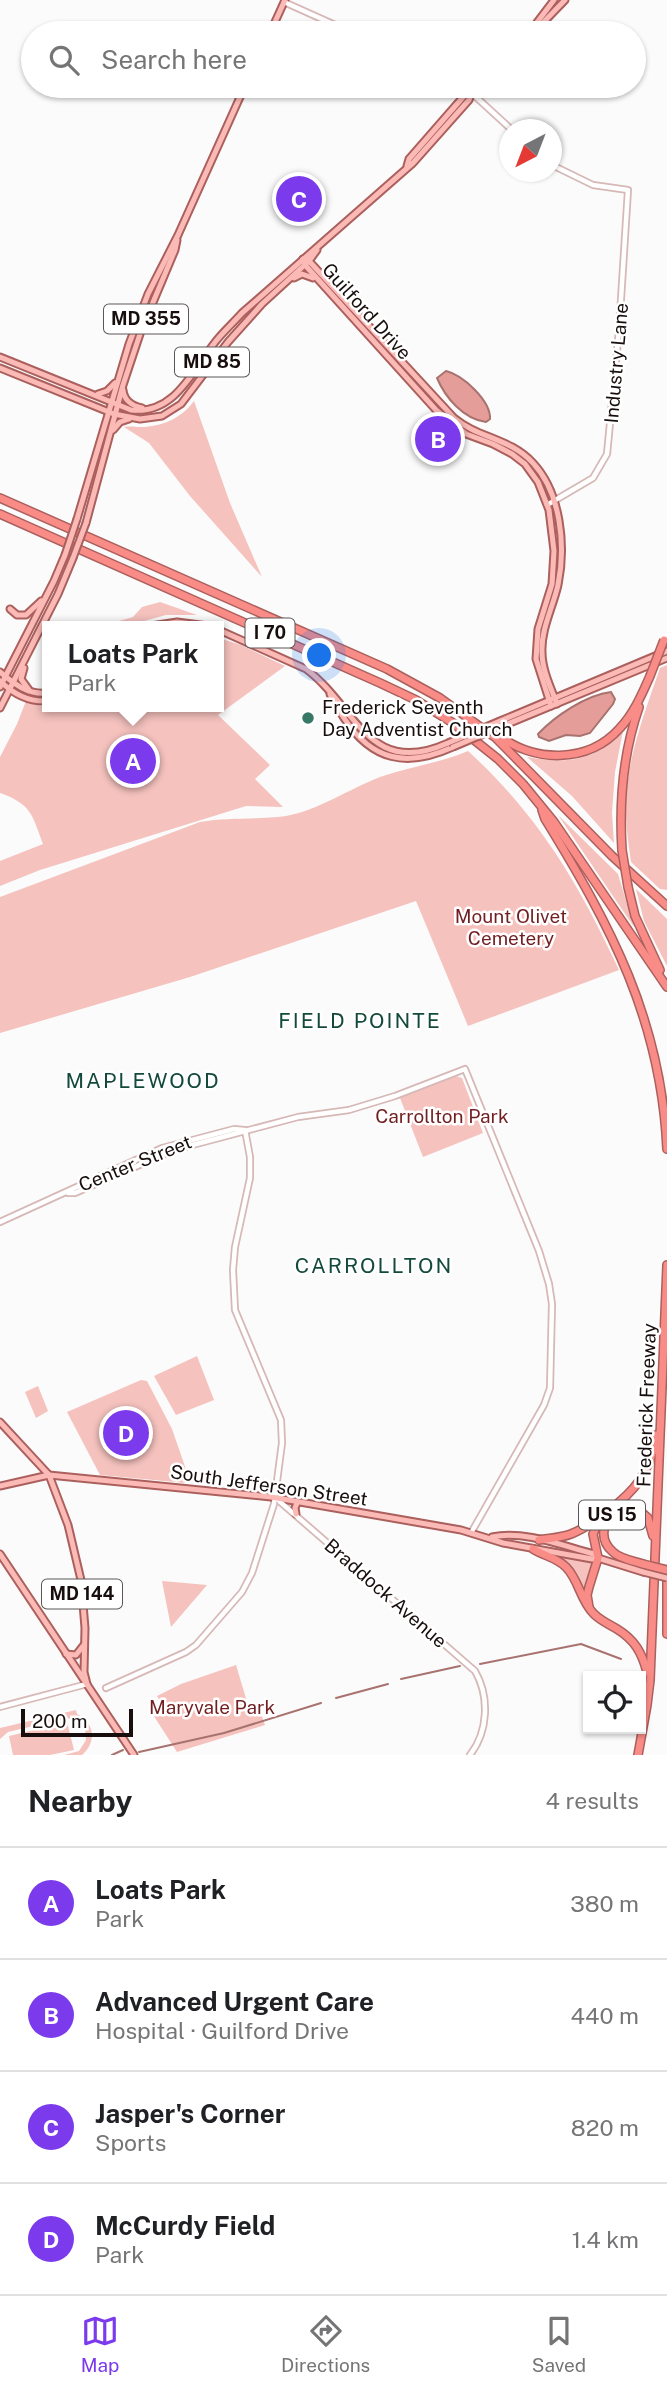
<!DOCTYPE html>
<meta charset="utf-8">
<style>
:root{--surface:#fff;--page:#f2f2f2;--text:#202124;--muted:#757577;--line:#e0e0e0;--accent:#7c3aed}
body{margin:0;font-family:"Public Sans",sans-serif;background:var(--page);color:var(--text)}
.controls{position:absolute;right:21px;bottom:21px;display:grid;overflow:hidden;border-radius:0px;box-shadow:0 2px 5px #0004}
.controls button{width:63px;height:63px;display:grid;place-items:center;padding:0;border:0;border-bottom:2px solid var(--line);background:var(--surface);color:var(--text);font:35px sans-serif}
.compass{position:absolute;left:499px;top:119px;width:63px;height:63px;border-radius:50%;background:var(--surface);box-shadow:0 2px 5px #0004;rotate:222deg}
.scale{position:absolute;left:21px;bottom:18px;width:112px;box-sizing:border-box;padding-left:7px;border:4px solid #180e0e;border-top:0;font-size:19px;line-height:24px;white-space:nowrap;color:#180e0e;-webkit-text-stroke:5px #fff;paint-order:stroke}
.you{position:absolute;left:320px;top:656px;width:24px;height:24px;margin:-18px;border:5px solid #fff;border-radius:50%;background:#1a73e8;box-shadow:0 0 0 10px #1a73e833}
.badge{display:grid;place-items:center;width:46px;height:46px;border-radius:50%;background:var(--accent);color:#fff;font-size:23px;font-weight:700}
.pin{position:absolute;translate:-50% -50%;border:4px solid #fff;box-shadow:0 2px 7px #0006}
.popup{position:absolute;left:42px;top:621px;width:182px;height:91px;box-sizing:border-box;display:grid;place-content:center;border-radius:0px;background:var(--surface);filter:drop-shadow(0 2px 5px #0005);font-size:23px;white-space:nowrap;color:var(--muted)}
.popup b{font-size:26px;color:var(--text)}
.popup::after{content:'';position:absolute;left:50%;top:100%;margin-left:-14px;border:14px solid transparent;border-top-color:var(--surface)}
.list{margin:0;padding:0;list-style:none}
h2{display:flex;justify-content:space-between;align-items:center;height:91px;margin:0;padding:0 28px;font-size:30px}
h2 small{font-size:23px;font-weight:400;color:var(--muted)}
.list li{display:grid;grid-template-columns:46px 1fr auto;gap:21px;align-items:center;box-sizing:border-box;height:112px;padding:0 28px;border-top:2px solid var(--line)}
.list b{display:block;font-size:26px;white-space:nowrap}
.list p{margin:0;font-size:23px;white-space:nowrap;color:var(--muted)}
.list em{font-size:23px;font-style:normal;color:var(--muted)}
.icon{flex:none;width:38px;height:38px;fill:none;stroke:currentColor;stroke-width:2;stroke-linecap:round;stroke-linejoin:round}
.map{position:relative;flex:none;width:667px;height:1755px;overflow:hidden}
.search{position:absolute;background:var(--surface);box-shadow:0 2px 5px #0004;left:21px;right:21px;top:21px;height:77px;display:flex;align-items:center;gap:18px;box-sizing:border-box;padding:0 24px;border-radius:38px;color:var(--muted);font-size:26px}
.sheet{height:539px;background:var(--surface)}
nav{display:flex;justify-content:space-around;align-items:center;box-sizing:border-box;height:98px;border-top:2px solid var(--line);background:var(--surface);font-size:19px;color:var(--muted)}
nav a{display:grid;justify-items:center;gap:4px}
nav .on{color:var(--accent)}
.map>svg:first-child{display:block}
.green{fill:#f5c2be}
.water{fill:#e59d99;stroke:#a8726f;stroke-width:2}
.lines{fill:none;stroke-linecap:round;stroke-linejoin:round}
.stream{stroke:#a8726f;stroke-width:2}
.minor-casing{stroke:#d6b8b6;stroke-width:8}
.major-casing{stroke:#ab605d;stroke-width:9}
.highway-casing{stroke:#ab605d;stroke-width:10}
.minor{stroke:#fff;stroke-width:4.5}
.major{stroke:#fcbab7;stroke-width:5}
.highway{stroke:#fa8c87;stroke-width:7}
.major-bridge-casing{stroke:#ab605d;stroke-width:9;stroke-linecap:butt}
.highway-bridge-casing{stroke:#ab605d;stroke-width:10;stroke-linecap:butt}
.major-bridge{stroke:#fcbab7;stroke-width:5}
.highway-bridge{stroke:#fa8c87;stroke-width:7}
.poi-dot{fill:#387867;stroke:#fff;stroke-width:2.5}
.labels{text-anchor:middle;stroke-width:5;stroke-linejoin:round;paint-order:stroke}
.shield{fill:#fff;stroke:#5d5656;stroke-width:2}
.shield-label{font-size:18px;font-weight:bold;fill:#180e0e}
.street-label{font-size:19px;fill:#180e0e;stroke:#fff}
.poi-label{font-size:19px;fill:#180e0e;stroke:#fff;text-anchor:start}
.park-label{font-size:19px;fill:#721f22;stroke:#fff}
.neighbourhood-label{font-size:21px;letter-spacing:2px;fill:#144a3c;stroke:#fff}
</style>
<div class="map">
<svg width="667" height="1755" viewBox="0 0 667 1755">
<rect width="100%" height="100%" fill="#fbfbfb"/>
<g class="green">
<path d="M 194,401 L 230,503 L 262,577 L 190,496 L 149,443 L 124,427 C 130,426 134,427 141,427 C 161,427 182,418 194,401 Z"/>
<path d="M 160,602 L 197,615 L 166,615 L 126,626 L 115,626 L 119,621 L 133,617 L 142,607 Z"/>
<path d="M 219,638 L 241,645 L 285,666 L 218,715 L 270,765 L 255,779 L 283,807 L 246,806 L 40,870 L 0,886 L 0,861 L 43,844 C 32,814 31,804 0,793 L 0,757 L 17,724 L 26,701 C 42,708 61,711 77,707 L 219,707 Z"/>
<path d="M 667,665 L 667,890 L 660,889 L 631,862 C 629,846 626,829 626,812 C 625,762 644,715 660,668 Z"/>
<path d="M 623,731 L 615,772 L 612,813 L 614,843 L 572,796 L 527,757 C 568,764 593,762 623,731 Z"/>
<path d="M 468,751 C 539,816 579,884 619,970 L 468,1026 L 416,901 L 190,977 L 0,1033 L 0,897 L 200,822 C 229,817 257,820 286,816 C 317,811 351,788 380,777 C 409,767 440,763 468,751 Z"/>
<path d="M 558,815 L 618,874 L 634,927 Z"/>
<path d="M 636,889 L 667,919 L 667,966 L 644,921 Z"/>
<path d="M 456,1076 L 462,1078 L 483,1133 L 423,1157 L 400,1098 Z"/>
<path d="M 197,1356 L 214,1400 L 176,1415 L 154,1376 Z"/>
<path d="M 141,1380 L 147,1381 L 172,1429 L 189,1478 L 186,1483 L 100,1475 L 67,1412 Z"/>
<path d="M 38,1386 L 48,1411 L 36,1418 L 25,1392 Z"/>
<path d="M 554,1556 L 593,1563 L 585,1590 L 585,1600 L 580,1588 Z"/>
<path d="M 162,1581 L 207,1585 L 171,1627 Z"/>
<path d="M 236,1665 L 248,1705 L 258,1706 L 265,1725 L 177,1752 L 150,1710 L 161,1702 L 157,1696 L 181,1684 Z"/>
<path d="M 76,1710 L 77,1714 C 95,1723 97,1742 82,1755 L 64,1755 L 79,1751 L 86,1740 L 85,1727 L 77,1720 L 67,1718 L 8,1732 L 0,1739 L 0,1728 Z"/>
<path d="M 67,1722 L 74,1750 L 50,1755 L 13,1755 L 9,1736 Z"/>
</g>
<g class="water">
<path d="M 446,371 C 463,375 491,401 490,419 L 486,422 C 463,419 445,397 437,378 Z"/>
<path d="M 611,692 L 615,699 L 613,704 L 590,733 L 580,736 L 566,735 L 549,741 L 539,737 L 538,734 C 555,716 586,695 611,692 Z"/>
</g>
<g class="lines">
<g class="stream">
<path d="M 480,1664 L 581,1644 L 621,1659"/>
<path d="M 401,1679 L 460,1666"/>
<path d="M 336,1698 L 388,1684"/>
<path d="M 139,1752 L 224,1733 L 321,1703"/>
<path d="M 112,1755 L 123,1750"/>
</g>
<g class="minor-casing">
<g id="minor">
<path d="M 284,2 L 353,33"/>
<path d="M 464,86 L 512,130"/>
<path d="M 547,505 L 593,478 L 607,454 L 619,330 L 628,190 L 593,185 L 552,165"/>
<path d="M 68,1193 L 75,1193 L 165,1154 L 189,1146 L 298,1117 L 349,1110 L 395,1096 L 465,1069 L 539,1251 L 549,1284 L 552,1304 L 550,1388 L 544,1405 L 471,1533"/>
<path d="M 0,1222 L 162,1148 L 234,1129 L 244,1130"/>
<path d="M 278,1500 L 475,1671 C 490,1697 488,1732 470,1755"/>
<path d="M 106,1688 L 186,1652 L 196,1645 L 242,1592 L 252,1573 L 274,1504 L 282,1443 L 281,1420 L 235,1310 L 233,1270 L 235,1247 L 250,1178 L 250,1157 L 245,1130"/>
<path d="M 0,1707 L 87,1684"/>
</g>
</g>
<g class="major-casing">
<g id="major">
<path d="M 530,32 L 536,30 L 565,0"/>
<path d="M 270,33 L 285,0"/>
<path d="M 529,33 L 554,0"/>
<path d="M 407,166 L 409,159 L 464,96 L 478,86"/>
<path d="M 303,259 L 309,261 L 454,418 C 478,438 510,438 533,463 C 561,493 566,546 558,585 C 553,607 541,629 542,652 C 542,670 551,688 557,704"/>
<path d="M 303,259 L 305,265 L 436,410 L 466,434 L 493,444 L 512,454 L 525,464 L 538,482 L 549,510 L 554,551 L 552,584 L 538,629 L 536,659 L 551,706"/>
<path d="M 294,278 L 302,274 L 313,278"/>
<path d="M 0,357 L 131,410 C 175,415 193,370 216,341 C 224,331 234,322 242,313 L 413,163 L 469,100 L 472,92"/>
<path d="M 0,368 L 114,414 L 140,419 L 162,416 L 181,404 L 228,342 L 262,304 L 309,261 L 317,250"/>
<path d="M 123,390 C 124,400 132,406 142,408"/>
<path d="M 98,394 L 107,391 L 115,383"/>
<path d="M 113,430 L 120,422 L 129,419"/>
<path d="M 77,519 L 129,344 L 148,294 L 178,235 L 245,86"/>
<path d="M 86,523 L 123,385 L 141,331 L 175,250 L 177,240"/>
<path d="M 10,609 L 17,615 L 26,615 L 41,601"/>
<path d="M 151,626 L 177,622 L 208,626"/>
<path d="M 219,630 L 306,669 C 356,706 368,779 448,743"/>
<path d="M 24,668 L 21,679 L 29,690"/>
<path d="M 0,672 C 14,684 28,695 47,693"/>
<path d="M 0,681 C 14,694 28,702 47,701"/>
<path d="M 0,687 L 54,581 L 65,555"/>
<path d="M 330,694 C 333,703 339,710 344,718 C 372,761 407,768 453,747"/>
<path d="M 0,708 L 58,594 L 73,558"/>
<path d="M 500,721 L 667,651"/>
<path d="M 505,725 L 667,658"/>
<path d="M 0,1422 L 49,1475 L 68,1525 L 81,1580 L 85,1628 L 84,1672 L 87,1684"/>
<path d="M 0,1486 L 49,1475 L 271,1497 L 461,1530 L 503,1543 L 592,1559 L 598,1558"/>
<path d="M 296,1514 L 295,1508 L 297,1503"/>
<path d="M 492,1537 C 524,1530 563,1546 594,1554 L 598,1558 L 643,1572"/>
<path d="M 0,1554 L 134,1755"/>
<path d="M 66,1654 L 76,1655 L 83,1646"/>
</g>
</g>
<g class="highway-casing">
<g id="highway">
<path d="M 0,498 L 387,669 L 440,698 L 496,738 L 612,856 L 667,906"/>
<path d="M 0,514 L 380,683 L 416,700 L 453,723 L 498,759 L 523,784 L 554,822 L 667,987"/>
<path d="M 497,734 C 533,763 588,764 620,728 C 634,713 642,694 650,676"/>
<path d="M 542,810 L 545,819 C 611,926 661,1020 667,1149"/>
<path d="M 622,850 C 619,801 623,753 639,707"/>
<path d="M 628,887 L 635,916 L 660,970"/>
<path d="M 539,1540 C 550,1538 560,1538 571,1534 C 591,1526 627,1499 639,1481 C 648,1468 654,1451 656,1435"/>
<path d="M 533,1549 C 544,1556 556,1557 566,1567 C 579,1580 580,1600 594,1614 C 601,1621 609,1624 617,1629 C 635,1640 642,1653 647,1672"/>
<path d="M 643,1564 C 634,1561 620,1559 613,1552 C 587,1530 621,1491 648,1518 L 653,1536"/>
<path d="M 667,1575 L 667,1634"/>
<path d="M 589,1607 L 587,1595 L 589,1587 L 598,1558 L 593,1534 L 600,1518"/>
<path d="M 638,1755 L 647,1705 L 650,1680 L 667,1265"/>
</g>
</g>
<use href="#minor" class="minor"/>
<use href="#major" class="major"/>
<use href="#highway" class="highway"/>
<g class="major-bridge-casing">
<g id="major-bridge">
<path d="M 65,555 L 77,519"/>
<path d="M 73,558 L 86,523"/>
<path d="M 448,743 L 500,721"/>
<path d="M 453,747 L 505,725"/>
<path d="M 643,1572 L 667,1578"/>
</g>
</g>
<g class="highway-bridge-casing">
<g id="highway-bridge">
<path d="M 650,676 L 664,640"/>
<path d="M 622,850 L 628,887"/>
<path d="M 643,1564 L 667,1570"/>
</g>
</g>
<use href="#major-bridge" class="major-bridge"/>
<use href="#highway-bridge" class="highway-bridge"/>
</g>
<circle class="poi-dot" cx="308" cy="718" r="7"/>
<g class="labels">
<g class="shield">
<rect x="104" y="304.5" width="84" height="29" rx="5"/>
<rect x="175" y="347.5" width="74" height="29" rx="5"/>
<rect x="245.5" y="618.5" width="49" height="29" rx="5"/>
<rect x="579" y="1500.5" width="66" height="29" rx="5"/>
<rect x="42" y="1579.5" width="80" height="29" rx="5"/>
</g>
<g class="shield-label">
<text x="146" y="325">MD 355</text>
<text x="212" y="368">MD 85</text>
<text x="270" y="639">I 70</text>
<text x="612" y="1521">US 15</text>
<text x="82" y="1600">MD 144</text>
</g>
<g class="street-label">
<text transform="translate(367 311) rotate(48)" y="7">Guilford Drive</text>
<text transform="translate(616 363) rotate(-85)" y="7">Industry Lane</text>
<text transform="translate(135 1163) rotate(-22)" y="7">Center Street</text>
<text transform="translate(646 1405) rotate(-88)" y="7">Frederick Freeway</text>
<text transform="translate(269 1485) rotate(8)" y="7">South Jefferson Street</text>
<text transform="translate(386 1593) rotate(41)" y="7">Braddock Avenue</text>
</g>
<g class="poi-label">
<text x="322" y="714">Frederick Seventh<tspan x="322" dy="22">Day Adventist Church</tspan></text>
</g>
<g class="park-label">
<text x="511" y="923">Mount Olivet<tspan x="511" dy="22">Cemetery</tspan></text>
<text x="442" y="1123">Carrollton Park</text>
<text x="212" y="1714">Maryvale Park</text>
</g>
<g class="neighbourhood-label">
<text x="360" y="1028">FIELD POINTE</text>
<text x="143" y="1088">MAPLEWOOD</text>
<text x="374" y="1273">CARROLLTON</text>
</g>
</g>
</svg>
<div class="controls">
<button><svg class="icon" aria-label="locate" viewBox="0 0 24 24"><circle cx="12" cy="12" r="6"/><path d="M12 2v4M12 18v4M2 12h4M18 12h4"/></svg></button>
</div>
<svg class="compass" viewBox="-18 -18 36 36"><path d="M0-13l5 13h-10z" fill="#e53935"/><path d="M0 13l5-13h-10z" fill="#757577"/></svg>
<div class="scale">200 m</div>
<div class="you"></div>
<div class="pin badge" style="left:133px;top:761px">A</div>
<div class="popup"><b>Loats Park</b>Park</div>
<div class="pin badge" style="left:438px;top:439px">B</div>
<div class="pin badge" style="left:299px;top:199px">C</div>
<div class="pin badge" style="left:126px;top:1433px">D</div>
<div class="search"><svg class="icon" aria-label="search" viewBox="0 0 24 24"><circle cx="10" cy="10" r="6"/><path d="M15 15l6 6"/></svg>Search here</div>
</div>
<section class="sheet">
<h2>Nearby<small>4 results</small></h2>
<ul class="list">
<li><span class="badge">A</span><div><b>Loats Park</b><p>Park</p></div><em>380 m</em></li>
<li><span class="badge">B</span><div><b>Advanced Urgent Care</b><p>Hospital · Guilford Drive</p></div><em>440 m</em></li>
<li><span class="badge">C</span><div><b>Jasper's Corner</b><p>Sports</p></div><em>820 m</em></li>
<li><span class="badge">D</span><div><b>McCurdy Field</b><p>Park</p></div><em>1.4 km</em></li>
</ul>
</section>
<nav>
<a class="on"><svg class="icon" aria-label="map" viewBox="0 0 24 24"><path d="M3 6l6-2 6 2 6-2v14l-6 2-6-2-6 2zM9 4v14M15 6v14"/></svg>Map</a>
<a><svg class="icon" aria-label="directions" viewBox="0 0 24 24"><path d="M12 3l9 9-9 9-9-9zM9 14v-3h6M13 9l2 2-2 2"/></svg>Directions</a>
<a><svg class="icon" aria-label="saved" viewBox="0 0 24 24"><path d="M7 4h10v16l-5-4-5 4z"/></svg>Saved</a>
</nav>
